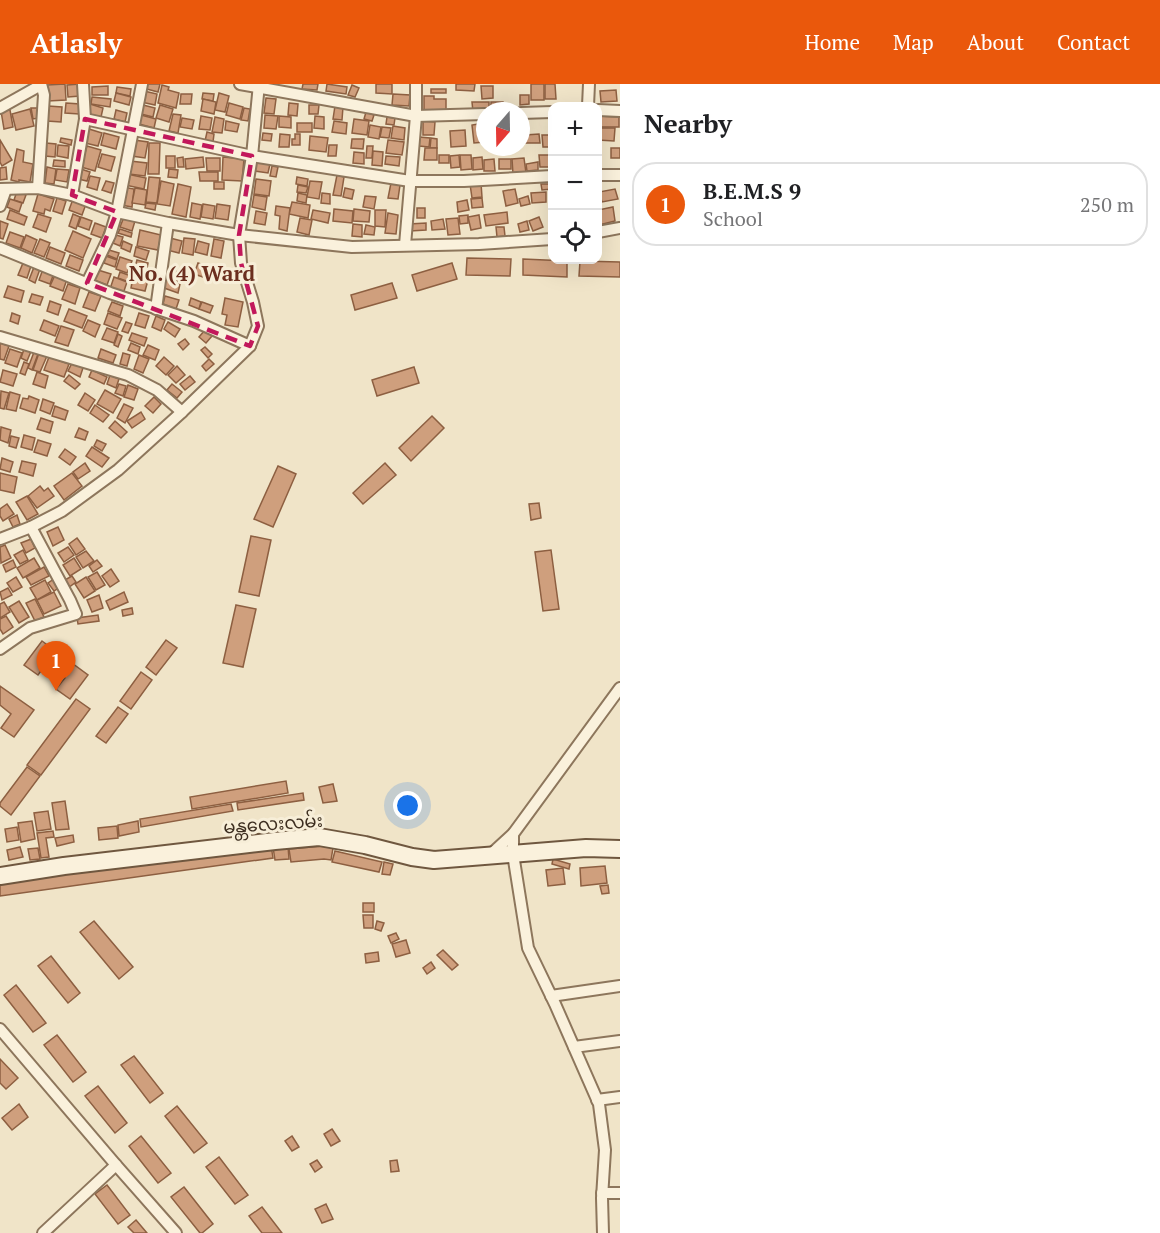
<!DOCTYPE html>
<meta charset="utf-8">
<style>
:root{--surface:#fff;--page:#f6f6f6;--text:#202124;--muted:#757577;--line:#e0e0e0;--accent:#ea580c}
body{margin:0;font-family:"PT Serif","Noto Sans Myanmar",serif;background:var(--page);color:var(--text)}
.controls{position:absolute;right:18px;top:18px;display:grid;overflow:hidden;border-radius:12px;box-shadow:0 6px 24px #0002}
.controls button{width:54px;height:54px;display:grid;place-items:center;padding:0;border:0;border-bottom:2px solid var(--line);background:var(--surface);color:var(--text);font:30px sans-serif}
.compass{position:absolute;left:476px;top:18px;width:54px;height:54px;border-radius:50%;background:var(--surface);box-shadow:0 6px 24px #0002;rotate:200deg}
.you{position:absolute;left:408px;top:722px;width:21px;height:21px;margin:-15px;border:4px solid #fff;border-radius:50%;background:#1a73e8;box-shadow:0 0 0 9px #1a73e833}
.badge{display:grid;place-items:center;width:39px;height:39px;border-radius:50%;background:var(--accent);color:#fff;font-size:20px;font-weight:700}
.pin{position:absolute;translate:-50% -50px;filter:drop-shadow(0 2px 3px #0008)}
.pin::after{content:'';position:absolute;top:32px;width:21px;height:18px;background:inherit;clip-path:polygon(0 0,100% 0,50% 100%)}
.list{margin:0;padding:0;list-style:none}
h2{display:flex;justify-content:space-between;align-items:center;height:78px;margin:0;padding:0 24px;font-size:26px}
h2 small{font-size:20px;font-weight:400;color:var(--muted)}
.list li{display:grid;grid-template-columns:39px 1fr auto;gap:18px;align-items:center;box-sizing:border-box;height:84px;margin:0 12px 12px;padding:0 12px;border:2px solid var(--line);border-radius:24px}
.list b{display:block;font-size:22px;white-space:nowrap}
.list p{margin:0;font-size:20px;white-space:nowrap;color:var(--muted)}
.list em{font-size:20px;font-style:normal;color:var(--muted)}
.icon{flex:none;width:33px;height:33px;fill:none;stroke:currentColor;stroke-width:2;stroke-linecap:round;stroke-linejoin:round}
.map{position:relative;flex:none;width:620px;height:1149px;overflow:hidden}
header{display:flex;align-items:center;gap:36px;box-sizing:border-box;height:84px;padding:0 30px;background:var(--accent);color:#fff}
header strong{font-size:28px}
nav{display:flex;gap:33px;margin-inline-start:auto;font-size:21px}
main{display:flex}
aside{flex:1;background:var(--surface)}
.map>svg:first-child{display:block}
.building{fill:#cf9f7d;stroke:#8d5f41;stroke-width:1.5}
.lines{fill:none;stroke-linecap:round;stroke-linejoin:round}
.minor-casing{stroke:#8d765c;stroke-width:14}
.secondary-casing{stroke:#6f573f;stroke-width:20}
.minor{stroke:#faf1dc;stroke-width:10}
.secondary{stroke:#faf1dc;stroke-width:16}
.marked{fill:none;stroke:#c2185b;stroke-width:4.5;stroke-dasharray:12 8;stroke-linejoin:round}
.labels{text-anchor:middle;stroke-width:6;stroke-linejoin:round;paint-order:stroke}
.street-label{font-size:18px;fill:#3d2e20;stroke:#f7eed8}
.quarter-label{font-size:21px;font-weight:bold;fill:#6b2e1e;stroke:#f7eed8}
</style>
<header>
<strong>Atlasly</strong>
<nav><a>Home</a><a>Map</a><a>About</a><a>Contact</a></nav>
</header>
<main>
<div class="map">
<svg width="620" height="1149" viewBox="0 0 620 1149">
<rect width="100%" height="100%" fill="#f0e4c8"/>
<g class="building">
<path d="M 65,0 L 66,16 L 48,17 L 47,1 Z"/>
<path d="M 80,0 L 80,12 L 68,13 L 67,1 Z"/>
<path d="M 144,0 L 160,0 L 158,8 L 143,4 Z"/>
<path d="M 303,0 L 318,0 L 317,6 L 302,5 Z"/>
<path d="M 327,0 L 347,3 L 346,10 L 326,7 Z"/>
<path d="M 376,0 L 392,0 L 392,10 L 376,9 Z"/>
<path d="M 456,0 L 475,0 L 474,7 L 456,6 Z"/>
<rect x="531" y="0" width="13" height="16"/>
<path d="M 545,0 L 555,0 L 556,15 L 545,15 Z"/>
<path d="M 162,1 L 169,3 L 168,6 L 179,9 L 176,24 L 158,19 Z"/>
<path d="M 352,1 L 359,4 L 355,13 L 348,11 Z"/>
<path d="M 108,2 L 108,11 L 92,11 L 92,3 Z"/>
<path d="M 481,2 L 493,2 L 493,14 L 482,15 Z"/>
<path d="M 117,3 L 131,5 L 130,12 L 116,9 Z"/>
<rect x="431" y="5" width="15" height="4"/>
<path d="M 616,6 L 617,17 L 601,18 L 600,7 Z"/>
<path d="M 144,7 L 157,10 L 155,21 L 141,18 Z"/>
<path d="M 116,9 L 131,13 L 129,21 L 114,17 Z"/>
<path d="M 203,9 L 214,10 L 213,17 L 202,15 Z"/>
<path d="M 219,9 L 229,12 L 225,28 L 215,26 Z"/>
<path d="M 181,10 L 192,10 L 191,20 L 180,20 Z"/>
<path d="M 393,10 L 410,11 L 409,22 L 392,21 Z"/>
<path d="M 520,11 L 529,11 L 529,20 L 520,21 Z"/>
<path d="M 424,12 L 434,12 L 434,15 L 446,15 L 446,26 L 424,26 Z"/>
<path d="M 92,13 L 111,15 L 110,23 L 91,20 Z"/>
<path d="M 266,14 L 276,15 L 274,30 L 264,29 Z"/>
<path d="M 203,15 L 216,18 L 214,30 L 201,27 Z"/>
<path d="M 472,18 L 489,18 L 489,27 L 473,28 Z"/>
<path d="M 491,18 L 503,18 L 504,27 L 491,27 Z"/>
<path d="M 66,19 L 80,20 L 79,30 L 65,29 Z"/>
<path d="M 229,19 L 243,23 L 240,35 L 226,31 Z"/>
<path d="M 289,19 L 298,20 L 297,32 L 288,31 Z"/>
<path d="M 90,20 L 103,24 L 101,33 L 88,30 Z"/>
<path d="M 143,21 L 155,24 L 153,33 L 141,30 Z"/>
<path d="M 160,21 L 173,25 L 169,38 L 156,34 Z"/>
<path d="M 309,21 L 319,21 L 318,30 L 309,30 Z"/>
<path d="M 48,22 L 62,23 L 61,38 L 47,37 Z"/>
<path d="M 335,22 L 343,23 L 342,36 L 333,35 Z"/>
<path d="M 31,24 L 38,24 L 39,34 L 33,35 Z"/>
<path d="M 244,24 L 250,25 L 248,37 L 241,36 Z"/>
<path d="M 30,25 L 34,42 L 16,46 L 12,30 Z"/>
<path d="M 10,26 L 13,43 L 4,45 L 1,27 Z"/>
<path d="M 116,26 L 127,29 L 125,38 L 114,35 Z"/>
<path d="M 366,28 L 374,31 L 372,37 L 364,35 Z"/>
<path d="M 173,30 L 181,31 L 178,49 L 169,47 Z"/>
<path d="M 141,31 L 156,35 L 154,44 L 139,40 Z"/>
<path d="M 265,31 L 278,32 L 276,45 L 264,44 Z"/>
<path d="M 201,32 L 212,34 L 210,46 L 199,45 Z"/>
<path d="M 279,32 L 291,33 L 291,44 L 279,43 Z"/>
<path d="M 315,32 L 324,33 L 324,45 L 314,44 Z"/>
<path d="M 598,32 L 619,33 L 619,43 L 598,43 Z"/>
<path d="M 215,33 L 224,35 L 222,49 L 212,48 Z"/>
<path d="M 387,33 L 395,34 L 394,41 L 386,40 Z"/>
<path d="M 182,34 L 194,36 L 192,45 L 180,43 Z"/>
<path d="M 354,35 L 369,37 L 367,51 L 352,49 Z"/>
<path d="M 226,37 L 239,40 L 237,48 L 225,46 Z"/>
<path d="M 334,37 L 347,39 L 346,50 L 332,48 Z"/>
<path d="M 423,37 L 435,38 L 434,51 L 423,51 Z"/>
<rect x="297" y="39" width="15" height="9"/>
<path d="M 484,39 L 485,58 L 474,59 L 472,41 Z"/>
<path d="M 370,41 L 381,43 L 379,55 L 368,53 Z"/>
<path d="M 393,42 L 405,44 L 404,56 L 391,54 Z"/>
<path d="M 382,43 L 391,44 L 389,54 L 380,53 Z"/>
<path d="M 598,44 L 615,44 L 614,57 L 598,56 Z"/>
<path d="M 89,45 L 102,49 L 98,62 L 85,59 Z"/>
<path d="M 465,46 L 466,62 L 451,63 L 450,47 Z"/>
<path d="M 207,48 L 214,50 L 213,58 L 205,57 Z"/>
<path d="M 104,49 L 119,53 L 116,65 L 101,61 Z"/>
<path d="M 263,49 L 272,50 L 271,57 L 262,56 Z"/>
<path d="M 280,50 L 290,51 L 289,63 L 279,63 Z"/>
<path d="M 295,50 L 300,50 L 300,61 L 292,61 L 292,55 L 295,55 Z"/>
<path d="M 539,50 L 540,59 L 525,59 L 525,51 Z"/>
<path d="M 542,51 L 550,51 L 551,63 L 543,63 Z"/>
<path d="M 310,52 L 328,54 L 326,68 L 309,66 Z"/>
<path d="M 419,53 L 430,54 L 429,63 L 419,62 Z"/>
<path d="M 61,54 L 72,56 L 71,61 L 60,58 Z"/>
<path d="M 431,54 L 437,55 L 437,64 L 430,64 Z"/>
<path d="M 352,55 L 364,55 L 363,65 L 351,64 Z"/>
<path d="M 0,56 L 12,76 L 2,82 L 0,78 Z"/>
<path d="M 134,56 L 148,58 L 145,74 L 132,72 Z"/>
<path d="M 388,56 L 404,58 L 402,71 L 386,69 Z"/>
<path d="M 46,59 L 56,60 L 55,73 L 45,72 Z"/>
<path d="M 149,59 L 160,59 L 159,90 L 148,90 Z"/>
<path d="M 58,61 L 69,62 L 68,74 L 57,72 Z"/>
<path d="M 329,61 L 337,61 L 336,72 L 328,72 Z"/>
<path d="M 87,62 L 101,66 L 95,87 L 81,83 Z"/>
<path d="M 367,62 L 373,62 L 372,74 L 366,74 Z"/>
<path d="M 425,64 L 437,64 L 437,76 L 424,76 Z"/>
<rect x="611" y="64" width="9" height="10"/>
<path d="M 17,65 L 24,67 L 23,78 L 33,80 L 30,98 L 19,96 L 19,98 L 11,96 Z"/>
<path d="M 373,67 L 383,68 L 382,82 L 372,81 Z"/>
<path d="M 354,68 L 364,69 L 364,80 L 353,79 Z"/>
<path d="M 102,70 L 115,73 L 111,87 L 98,83 Z"/>
<rect x="439" y="71" width="10" height="8"/>
<path d="M 459,71 L 460,83 L 451,84 L 450,72 Z"/>
<path d="M 460,71 L 471,71 L 472,85 L 461,86 Z"/>
<path d="M 539,71 L 550,71 L 551,83 L 540,83 Z"/>
<rect x="166" y="72" width="9" height="12"/>
<path d="M 386,72 L 400,73 L 399,82 L 385,80 Z"/>
<path d="M 183,73 L 184,83 L 178,83 L 177,74 Z"/>
<path d="M 203,73 L 204,83 L 186,85 L 185,75 Z"/>
<path d="M 223,73 L 244,75 L 242,97 L 222,96 Z"/>
<path d="M 482,73 L 483,85 L 473,86 L 473,74 Z"/>
<path d="M 206,74 L 220,74 L 220,87 L 207,87 Z"/>
<path d="M 524,74 L 526,89 L 513,90 L 512,75 Z"/>
<path d="M 494,75 L 495,87 L 484,87 L 484,76 Z"/>
<rect x="499" y="75" width="12" height="10"/>
<path d="M 54,76 L 65,77 L 65,83 L 53,82 Z"/>
<path d="M 130,77 L 147,79 L 145,92 L 129,90 Z"/>
<path d="M 256,77 L 270,80 L 268,89 L 255,87 Z"/>
<path d="M 538,78 L 538,86 L 527,87 L 526,80 Z"/>
<path d="M 272,82 L 278,83 L 276,93 L 270,92 Z"/>
<path d="M 6,83 L 7,95 L 0,96 L 0,84 Z"/>
<path d="M 47,83 L 56,85 L 54,100 L 45,99 Z"/>
<path d="M 57,85 L 69,86 L 67,98 L 55,96 Z"/>
<path d="M 81,85 L 90,88 L 87,97 L 78,95 Z"/>
<path d="M 169,85 L 178,86 L 177,94 L 168,93 Z"/>
<path d="M 199,88 L 218,88 L 218,97 L 200,97 Z"/>
<path d="M 127,90 L 146,94 L 144,105 L 125,101 Z"/>
<path d="M 337,91 L 344,93 L 341,112 L 333,111 Z"/>
<path d="M 90,92 L 100,94 L 97,106 L 87,103 Z"/>
<path d="M 149,93 L 160,94 L 157,119 L 146,118 Z"/>
<path d="M 297,93 L 308,95 L 307,102 L 296,100 Z"/>
<path d="M 256,95 L 271,97 L 269,112 L 254,110 Z"/>
<path d="M 106,97 L 114,99 L 111,109 L 102,106 Z"/>
<path d="M 161,97 L 174,100 L 170,122 L 157,120 Z"/>
<path d="M 310,97 L 322,98 L 319,115 L 307,113 Z"/>
<rect x="214" y="98" width="10" height="7"/>
<path d="M 391,99 L 400,101 L 398,115 L 388,114 Z"/>
<path d="M 481,99 L 482,113 L 472,114 L 470,100 Z"/>
<path d="M 178,100 L 191,103 L 186,133 L 172,130 Z"/>
<path d="M 541,100 L 552,100 L 552,105 L 542,106 Z"/>
<path d="M 298,101 L 308,103 L 306,109 L 297,108 Z"/>
<path d="M 123,103 L 134,105 L 132,123 L 121,121 Z"/>
<path d="M 135,104 L 147,106 L 145,121 L 132,119 Z"/>
<path d="M 345,104 L 354,106 L 352,115 L 343,113 Z"/>
<path d="M 515,105 L 518,119 L 506,122 L 503,107 Z"/>
<path d="M 615,105 L 618,115 L 602,118 L 599,108 Z"/>
<path d="M 17,107 L 26,111 L 23,119 L 14,116 Z"/>
<path d="M 546,108 L 546,118 L 532,119 L 531,109 Z"/>
<path d="M 298,109 L 307,111 L 306,119 L 297,117 Z"/>
<path d="M 322,109 L 330,110 L 330,120 L 321,119 Z"/>
<path d="M 38,110 L 54,115 L 50,127 L 45,125 L 44,130 L 33,127 Z"/>
<path d="M 254,111 L 267,113 L 265,126 L 252,123 Z"/>
<path d="M 365,112 L 376,113 L 374,125 L 363,123 Z"/>
<path d="M 528,112 L 530,120 L 521,122 L 519,115 Z"/>
<path d="M 57,114 L 66,117 L 62,130 L 53,127 Z"/>
<path d="M 482,114 L 483,123 L 472,124 L 471,115 Z"/>
<path d="M 10,115 L 22,119 L 19,128 L 7,123 Z"/>
<path d="M 73,115 L 86,120 L 82,131 L 69,126 Z"/>
<path d="M 467,116 L 469,126 L 458,128 L 457,118 Z"/>
<path d="M 292,118 L 310,121 L 308,134 L 289,130 Z"/>
<path d="M 146,119 L 156,120 L 155,126 L 145,124 Z"/>
<path d="M 192,119 L 202,121 L 200,135 L 190,133 Z"/>
<path d="M 203,120 L 215,122 L 213,135 L 201,133 Z"/>
<path d="M 217,120 L 230,122 L 228,136 L 215,134 Z"/>
<path d="M 276,122 L 290,124 L 287,147 L 279,145 L 280,132 L 275,131 Z"/>
<path d="M 613,123 L 615,137 L 599,141 L 598,126 Z"/>
<rect x="417" y="124" width="8" height="10"/>
<path d="M 334,125 L 353,127 L 352,139 L 333,137 Z"/>
<path d="M 354,125 L 370,127 L 369,138 L 353,137 Z"/>
<path d="M 10,126 L 27,133 L 24,141 L 7,135 Z"/>
<path d="M 313,126 L 330,129 L 328,139 L 311,135 Z"/>
<path d="M 375,126 L 386,126 L 385,143 L 375,142 Z"/>
<path d="M 256,127 L 267,129 L 265,141 L 254,139 Z"/>
<path d="M 507,128 L 508,139 L 486,142 L 484,131 Z"/>
<path d="M 388,129 L 398,131 L 396,150 L 385,149 Z"/>
<path d="M 38,130 L 51,134 L 46,148 L 33,143 Z"/>
<path d="M 73,130 L 80,133 L 76,145 L 69,142 Z"/>
<path d="M 468,131 L 468,139 L 460,140 L 459,132 Z"/>
<path d="M 479,131 L 481,144 L 471,146 L 468,133 Z"/>
<path d="M 81,133 L 92,137 L 89,146 L 78,142 Z"/>
<path d="M 124,133 L 135,137 L 132,147 L 120,143 Z"/>
<path d="M 539,133 L 543,143 L 533,147 L 529,137 Z"/>
<path d="M 300,134 L 312,136 L 309,151 L 297,148 Z"/>
<path d="M 458,134 L 460,150 L 448,151 L 446,135 Z"/>
<path d="M 443,135 L 445,145 L 432,146 L 431,137 Z"/>
<path d="M 0,137 L 8,140 L 3,155 L 0,154 Z"/>
<path d="M 527,137 L 529,146 L 520,148 L 518,140 Z"/>
<path d="M 95,139 L 106,143 L 102,154 L 91,150 Z"/>
<path d="M 426,139 L 426,146 L 410,147 L 409,140 Z"/>
<path d="M 353,140 L 362,141 L 362,153 L 352,152 Z"/>
<path d="M 366,141 L 375,143 L 374,151 L 364,150 Z"/>
<path d="M 496,143 L 504,143 L 505,152 L 497,153 Z"/>
<path d="M 120,145 L 132,149 L 131,153 L 118,149 Z"/>
<path d="M 140,146 L 161,151 L 158,166 L 137,162 Z"/>
<path d="M 73,147 L 91,155 L 83,174 L 65,166 Z"/>
<path d="M 10,148 L 24,153 L 20,164 L 6,159 Z"/>
<path d="M 26,151 L 37,156 L 32,169 L 21,164 Z"/>
<path d="M 116,151 L 123,153 L 120,162 L 113,159 Z"/>
<path d="M 170,154 L 182,157 L 179,169 L 167,166 Z"/>
<path d="M 184,154 L 195,155 L 193,171 L 182,169 Z"/>
<path d="M 40,155 L 50,159 L 44,173 L 34,169 Z"/>
<path d="M 214,155 L 224,157 L 221,174 L 211,172 Z"/>
<path d="M 123,157 L 132,161 L 130,168 L 121,164 Z"/>
<path d="M 198,157 L 209,160 L 207,171 L 195,168 Z"/>
<path d="M 50,163 L 65,169 L 61,180 L 46,174 Z"/>
<path d="M 136,163 L 149,167 L 146,176 L 134,172 Z"/>
<path d="M 109,166 L 119,169 L 117,175 L 107,171 Z"/>
<path d="M 70,171 L 83,176 L 79,187 L 66,182 Z"/>
<path d="M 106,172 L 117,176 L 115,183 L 104,179 Z"/>
<path d="M 120,173 L 132,177 L 127,189 L 116,185 Z"/>
<path d="M 467,174 L 511,175 L 510,192 L 466,191 Z"/>
<path d="M 523,175 L 567,177 L 567,193 L 523,191 Z"/>
<path d="M 137,176 L 148,179 L 146,190 L 134,187 Z"/>
<path d="M 580,177 L 620,178 L 620,193 L 579,192 Z"/>
<path d="M 23,179 L 31,182 L 27,194 L 18,191 Z"/>
<path d="M 198,179 L 210,183 L 206,194 L 194,190 Z"/>
<path d="M 452,179 L 457,195 L 417,207 L 412,191 Z"/>
<path d="M 34,183 L 40,185 L 35,199 L 29,196 Z"/>
<path d="M 43,185 L 54,189 L 50,200 L 39,196 Z"/>
<path d="M 167,185 L 187,190 L 185,199 L 165,194 Z"/>
<path d="M 98,186 L 111,190 L 107,201 L 94,196 Z"/>
<path d="M 120,188 L 131,192 L 129,198 L 118,194 Z"/>
<path d="M 55,191 L 67,195 L 63,207 L 50,202 Z"/>
<path d="M 114,193 L 127,198 L 123,210 L 110,205 Z"/>
<path d="M 133,193 L 148,196 L 145,207 L 131,204 Z"/>
<path d="M 166,196 L 180,200 L 178,209 L 164,204 Z"/>
<path d="M 392,199 L 397,214 L 355,226 L 351,211 Z"/>
<path d="M 68,200 L 80,204 L 75,220 L 62,215 Z"/>
<path d="M 8,202 L 24,207 L 21,218 L 4,213 Z"/>
<path d="M 89,208 L 101,212 L 95,227 L 83,223 Z"/>
<path d="M 32,210 L 43,213 L 40,221 L 29,218 Z"/>
<path d="M 165,212 L 179,216 L 176,225 L 163,220 Z"/>
<path d="M 191,214 L 201,218 L 199,225 L 189,221 Z"/>
<path d="M 225,214 L 243,218 L 238,243 L 225,241 L 227,231 L 222,230 Z"/>
<path d="M 50,217 L 61,221 L 58,231 L 47,227 Z"/>
<path d="M 112,218 L 123,222 L 120,232 L 108,227 Z"/>
<path d="M 202,218 L 213,222 L 210,229 L 199,225 Z"/>
<path d="M 69,225 L 87,232 L 82,244 L 64,237 Z"/>
<path d="M 12,229 L 20,232 L 18,240 L 10,237 Z"/>
<path d="M 108,229 L 122,234 L 117,245 L 104,240 Z"/>
<path d="M 139,229 L 149,232 L 145,244 L 135,241 Z"/>
<path d="M 156,232 L 165,236 L 161,247 L 152,243 Z"/>
<path d="M 44,236 L 59,242 L 55,252 L 40,246 Z"/>
<path d="M 88,236 L 100,241 L 95,253 L 83,247 Z"/>
<path d="M 126,238 L 132,240 L 128,249 L 122,247 Z"/>
<path d="M 168,238 L 180,245 L 175,253 L 164,245 Z"/>
<path d="M 61,242 L 74,246 L 68,262 L 55,258 Z"/>
<path d="M 107,244 L 118,248 L 114,259 L 102,255 Z"/>
<path d="M 205,246 L 212,252 L 206,259 L 199,253 Z"/>
<path d="M 132,249 L 147,254 L 144,262 L 129,256 Z"/>
<path d="M 118,250 L 122,252 L 118,263 L 114,261 Z"/>
<path d="M 185,255 L 189,260 L 183,266 L 178,260 Z"/>
<path d="M 0,259 L 9,262 L 4,276 L 0,275 Z"/>
<path d="M 131,259 L 140,263 L 138,270 L 128,266 Z"/>
<path d="M 148,261 L 159,266 L 155,276 L 143,271 Z"/>
<path d="M 25,262 L 32,265 L 27,277 L 21,274 Z"/>
<path d="M 205,263 L 212,270 L 208,274 L 201,266 Z"/>
<path d="M 10,265 L 22,269 L 17,283 L 5,279 Z"/>
<path d="M 101,265 L 116,271 L 113,279 L 98,274 Z"/>
<path d="M 34,268 L 38,270 L 32,286 L 28,284 Z"/>
<path d="M 39,269 L 47,272 L 40,288 L 33,286 Z"/>
<path d="M 123,269 L 130,271 L 127,282 L 120,280 Z"/>
<path d="M 139,271 L 149,275 L 143,289 L 134,285 Z"/>
<path d="M 49,273 L 69,280 L 64,293 L 44,286 Z"/>
<path d="M 164,273 L 174,282 L 166,291 L 156,282 Z"/>
<path d="M 209,275 L 214,280 L 206,287 L 202,282 Z"/>
<path d="M 24,278 L 29,280 L 25,291 L 20,289 Z"/>
<path d="M 72,279 L 83,284 L 80,293 L 68,287 Z"/>
<path d="M 177,282 L 185,291 L 176,299 L 168,291 Z"/>
<path d="M 414,283 L 419,299 L 377,312 L 372,296 Z"/>
<path d="M 3,286 L 17,290 L 13,302 L 0,298 Z"/>
<path d="M 92,286 L 107,293 L 104,300 L 89,293 Z"/>
<path d="M 37,288 L 48,292 L 45,304 L 33,300 Z"/>
<path d="M 69,291 L 80,300 L 75,305 L 64,297 Z"/>
<path d="M 110,291 L 119,295 L 116,304 L 107,300 Z"/>
<path d="M 190,292 L 195,298 L 185,306 L 180,300 Z"/>
<path d="M 119,300 L 126,302 L 123,312 L 115,309 Z"/>
<path d="M 172,300 L 182,308 L 177,314 L 167,306 Z"/>
<path d="M 128,301 L 138,305 L 134,316 L 124,313 Z"/>
<path d="M 105,306 L 121,315 L 113,329 L 97,320 Z"/>
<path d="M 1,307 L 9,309 L 4,325 L 0,324 Z"/>
<path d="M 10,308 L 20,311 L 16,327 L 6,325 Z"/>
<path d="M 85,309 L 95,316 L 88,327 L 78,321 Z"/>
<path d="M 29,312 L 39,316 L 35,329 L 20,324 L 23,314 L 28,315 Z"/>
<path d="M 154,313 L 161,320 L 153,329 L 145,322 Z"/>
<path d="M 43,315 L 54,319 L 50,330 L 40,326 Z"/>
<path d="M 124,320 L 133,324 L 125,339 L 117,334 Z"/>
<path d="M 95,321 L 109,331 L 103,338 L 90,329 Z"/>
<path d="M 55,322 L 68,327 L 65,336 L 52,332 Z"/>
<path d="M 141,328 L 145,335 L 132,344 L 127,337 Z"/>
<path d="M 432,332 L 444,344 L 411,377 L 399,364 Z"/>
<path d="M 41,334 L 53,338 L 50,349 L 37,345 Z"/>
<path d="M 115,337 L 127,348 L 121,354 L 109,344 Z"/>
<path d="M 1,343 L 11,346 L 8,359 L 0,356 Z"/>
<path d="M 79,344 L 88,348 L 85,356 L 75,353 Z"/>
<path d="M 24,351 L 35,354 L 32,366 L 21,363 Z"/>
<path d="M 11,352 L 19,354 L 16,364 L 9,362 Z"/>
<path d="M 38,356 L 51,360 L 47,372 L 34,368 Z"/>
<path d="M 97,356 L 106,360 L 102,367 L 94,362 Z"/>
<path d="M 92,363 L 109,374 L 102,383 L 86,372 Z"/>
<path d="M 65,365 L 76,373 L 70,381 L 59,373 Z"/>
<path d="M 2,374 L 13,378 L 10,388 L 0,385 Z"/>
<path d="M 22,377 L 36,380 L 33,392 L 19,388 Z"/>
<path d="M 85,379 L 90,387 L 78,395 L 73,388 Z"/>
<path d="M 385,379 L 396,391 L 363,420 L 353,409 Z"/>
<path d="M 278,382 L 296,390 L 273,443 L 254,435 Z"/>
<path d="M 0,389 L 17,393 L 14,409 L 0,406 Z"/>
<path d="M 72,389 L 82,402 L 64,416 L 54,402 Z"/>
<path d="M 40,402 L 44,407 L 48,404 L 54,412 L 37,424 L 28,412 Z"/>
<path d="M 27,412 L 38,430 L 27,436 L 16,418 Z"/>
<path d="M 539,419 L 541,434 L 531,436 L 529,420 Z"/>
<path d="M 7,420 L 14,430 L 3,437 L 0,432 L 0,425 Z"/>
<path d="M 17,431 L 20,440 L 13,443 L 9,435 Z"/>
<path d="M 58,443 L 64,456 L 53,462 L 47,448 Z"/>
<path d="M 251,452 L 271,456 L 259,512 L 239,508 Z"/>
<path d="M 77,454 L 85,465 L 76,471 L 69,460 Z"/>
<path d="M 31,455 L 35,464 L 26,469 L 21,459 Z"/>
<path d="M 5,461 L 11,474 L 1,479 L 0,463 Z"/>
<path d="M 68,463 L 74,471 L 64,478 L 58,469 Z"/>
<path d="M 23,466 L 28,476 L 20,480 L 14,471 Z"/>
<path d="M 551,466 L 559,525 L 543,527 L 535,468 Z"/>
<path d="M 86,467 L 94,477 L 83,484 L 76,473 Z"/>
<path d="M 34,474 L 40,484 L 23,494 L 17,484 Z"/>
<path d="M 74,474 L 81,485 L 70,492 L 63,481 Z"/>
<path d="M 13,476 L 16,483 L 6,488 L 3,481 Z"/>
<path d="M 97,476 L 102,482 L 93,488 L 89,482 Z"/>
<path d="M 44,483 L 49,492 L 31,501 L 26,493 Z"/>
<path d="M 111,485 L 119,497 L 110,503 L 102,492 Z"/>
<path d="M 97,488 L 105,501 L 96,506 L 88,493 Z"/>
<path d="M 72,492 L 76,498 L 68,504 L 63,497 Z"/>
<path d="M 16,493 L 22,503 L 13,508 L 7,499 Z"/>
<path d="M 86,493 L 95,507 L 84,514 L 75,500 Z"/>
<path d="M 54,495 L 60,503 L 54,507 L 48,499 Z"/>
<path d="M 45,496 L 51,508 L 37,516 L 30,504 Z"/>
<path d="M 8,504 L 12,511 L 2,516 L 0,508 Z"/>
<path d="M 54,508 L 61,522 L 44,530 L 37,516 Z"/>
<path d="M 124,508 L 128,518 L 110,526 L 106,517 Z"/>
<path d="M 99,511 L 103,524 L 92,528 L 87,516 Z"/>
<path d="M 35,515 L 44,533 L 35,537 L 26,519 Z"/>
<path d="M 19,517 L 29,533 L 19,539 L 9,523 Z"/>
<path d="M 4,518 L 10,528 L 0,534 L 0,520 Z"/>
<path d="M 236,521 L 256,525 L 243,583 L 223,579 Z"/>
<path d="M 132,524 L 133,530 L 123,532 L 122,526 Z"/>
<path d="M 98,531 L 99,537 L 78,540 L 77,534 Z"/>
<path d="M 6,532 L 13,543 L 3,550 L 0,545 L 0,535 Z"/>
<path d="M 166,556 L 177,564 L 156,591 L 146,583 Z"/>
<path d="M 42,557 L 88,591 L 70,615 L 56,605 L 65,594 L 46,580 L 38,591 L 24,581 Z"/>
<path d="M 141,588 L 152,596 L 131,625 L 120,617 Z"/>
<path d="M 0,602 L 34,626 L 14,653 L 1,644 L 11,630 L 0,621 Z"/>
<path d="M 76,615 L 90,625 L 41,691 L 27,681 Z"/>
<path d="M 118,623 L 128,630 L 106,659 L 96,652 Z"/>
<path d="M 27,683 L 40,692 L 11,731 L 0,722 L 0,719 Z"/>
<path d="M 286,697 L 288,709 L 192,725 L 190,713 Z"/>
<path d="M 333,700 L 337,717 L 323,719 L 319,703 Z"/>
<path d="M 303,709 L 304,716 L 238,726 L 237,719 Z"/>
<path d="M 65,717 L 69,745 L 56,746 L 52,719 Z"/>
<path d="M 231,720 L 233,727 L 141,743 L 140,735 Z"/>
<path d="M 48,727 L 51,745 L 37,747 L 34,729 Z"/>
<path d="M 32,737 L 35,755 L 21,758 L 18,739 Z"/>
<path d="M 138,737 L 139,748 L 119,752 L 118,741 Z"/>
<path d="M 117,742 L 118,754 L 99,756 L 98,744 Z"/>
<path d="M 17,743 L 19,756 L 7,758 L 5,745 Z"/>
<path d="M 53,747 L 54,753 L 46,754 L 49,773 L 41,774 L 37,749 Z"/>
<path d="M 73,751 L 74,758 L 57,762 L 55,754 Z"/>
<path d="M 271,761 L 273,774 L 0,812 L 0,799 Z"/>
<path d="M 288,762 L 289,775 L 275,776 L 273,763 Z"/>
<path d="M 322,762 L 333,764 L 331,776 L 324,775 L 291,778 L 289,765 Z"/>
<path d="M 20,763 L 23,773 L 9,776 L 7,766 Z"/>
<path d="M 38,764 L 40,775 L 30,776 L 28,765 Z"/>
<path d="M 335,767 L 382,778 L 379,788 L 332,778 Z"/>
<path d="M 553,775 L 570,780 L 569,785 L 552,780 Z"/>
<path d="M 384,778 L 393,780 L 390,791 L 382,790 Z"/>
<path d="M 605,782 L 607,799 L 581,802 L 580,784 Z"/>
<path d="M 563,784 L 565,800 L 548,802 L 546,786 Z"/>
<path d="M 608,801 L 609,809 L 602,810 L 600,802 Z"/>
<rect x="363" y="819" width="11" height="9"/>
<path d="M 363,831 L 373,831 L 373,844 L 364,844 Z"/>
<path d="M 94,837 L 133,883 L 119,895 L 80,848 Z"/>
<path d="M 377,837 L 384,839 L 381,847 L 375,845 Z"/>
<path d="M 396,849 L 399,855 L 391,859 L 388,852 Z"/>
<path d="M 406,856 L 410,869 L 396,873 L 392,860 Z"/>
<path d="M 443,866 L 458,881 L 452,886 L 437,871 Z"/>
<path d="M 378,868 L 379,877 L 366,879 L 365,870 Z"/>
<path d="M 51,872 L 80,909 L 68,919 L 38,882 Z"/>
<path d="M 431,878 L 435,884 L 427,890 L 423,884 Z"/>
<path d="M 16,901 L 46,939 L 33,948 L 4,911 Z"/>
<path d="M 57,951 L 86,988 L 73,998 L 44,961 Z"/>
<path d="M 134,972 L 163,1009 L 150,1019 L 121,981 Z"/>
<path d="M 0,975 L 18,994 L 6,1005 L 0,999 Z"/>
<path d="M 98,1002 L 127,1039 L 115,1049 L 85,1012 Z"/>
<path d="M 19,1020 L 28,1033 L 12,1046 L 2,1034 Z"/>
<path d="M 177,1022 L 207,1059 L 194,1069 L 165,1032 Z"/>
<path d="M 332,1045 L 340,1057 L 331,1062 L 324,1050 Z"/>
<path d="M 141,1052 L 171,1089 L 158,1099 L 129,1062 Z"/>
<path d="M 292,1052 L 299,1063 L 292,1067 L 285,1057 Z"/>
<path d="M 219,1073 L 248,1111 L 235,1120 L 206,1083 Z"/>
<path d="M 317,1076 L 322,1083 L 315,1088 L 310,1080 Z"/>
<path d="M 397,1076 L 399,1087 L 391,1088 L 390,1077 Z"/>
<path d="M 107,1101 L 130,1131 L 118,1140 L 95,1110 Z"/>
<path d="M 184,1103 L 213,1140 L 202,1149 L 200,1149 L 171,1113 Z"/>
<path d="M 326,1120 L 333,1135 L 322,1139 L 315,1125 Z"/>
<path d="M 262,1123 L 282,1149 L 262,1149 L 249,1132 Z"/>
<path d="M 136,1136 L 147,1149 L 134,1149 L 128,1143 Z"/>
</g>
<g class="lines">
<g class="minor-casing">
<g id="minor">
<path d="M 240,0 L 416,32 L 485,30"/>
<path d="M 588,22 L 589,0"/>
<path d="M 0,24 L 41,1"/>
<path d="M 598,26 L 620,27"/>
<path d="M 521,29 L 552,28"/>
<path d="M 85,35 L 252,72 L 410,97 L 464,97 L 552,92"/>
<path d="M 598,91 L 620,91"/>
<path d="M 38,104 L 44,11 L 41,0"/>
<path d="M 0,105 L 38,104 L 72,111 L 117,128 L 168,139 L 239,151 L 352,163 L 479,160 L 552,155"/>
<path d="M 72,111 L 85,35 L 83,0"/>
<path d="M 0,122 L 6,105"/>
<path d="M 598,148 L 620,144"/>
<path d="M 405,161 L 416,32 L 416,0"/>
<path d="M 0,164 L 110,209 L 194,237 L 250,262"/>
<path d="M 87,199 L 110,151 L 117,128 L 142,0"/>
<path d="M 156,225 L 168,139"/>
<path d="M 0,253 L 128,291 L 157,306 L 182,328"/>
<path d="M 0,455 L 31,443 L 62,427 L 118,386 L 182,328 L 250,262 L 258,242 L 253,218 L 241,179 L 239,151 L 252,72 L 259,0"/>
<path d="M 0,565 L 30,544 L 76,530 L 70,516 L 31,443"/>
<path d="M 513,750 L 513,770 L 528,864 L 555,920 L 599,1020 L 605,1066 L 602,1114 L 603,1149"/>
<path d="M 489,772 L 513,750 L 620,604"/>
<path d="M 551,912 L 620,902"/>
<path d="M 0,945 L 116,1081 L 176,1149"/>
<path d="M 574,963 L 620,957"/>
<path d="M 597,1016 L 620,1013"/>
<path d="M 602,1109 L 620,1109"/>
<path d="M 43,1149 L 116,1081"/>
</g>
</g>
<g class="secondary-casing">
<path id="secondary" d="M 0,792 L 64,782 L 275,757 L 319,753 L 365,761 L 412,773 L 434,776 L 586,764 L 620,765"/>
</g>
<use href="#minor" class="minor"/>
<use href="#secondary" class="secondary"/>
</g>
<path class="marked" d="M 85,35 L 252,72 L 239,151 L 241,179 L 258,242 L 250,262 L 87,199 L 117,128 L 72,111 Z"/>
<g class="labels">
<g class="street-label">
<text transform="translate(273 740) rotate(-4)" y="6">မန္တလေးလမ်း</text>
</g>
<g class="quarter-label">
<text x="192" y="197">No. (4) Ward</text>
</g>
</g>
</svg>
<div class="controls">
<button>+</button>
<button>−</button>
<button><svg class="icon" aria-label="locate" viewBox="0 0 24 24"><circle cx="12" cy="12" r="6"/><path d="M12 2v4M12 18v4M2 12h4M18 12h4"/></svg></button>
</div>
<svg class="compass" viewBox="-18 -18 36 36"><path d="M0-13l5 13h-10z" fill="#e53935"/><path d="M0 13l5-13h-10z" fill="#757577"/></svg>
<div class="you"></div>
<div class="pin badge" style="left:56px;top:607px">1</div>
</div>
<aside>
<h2>Nearby<small></small></h2>
<ul class="list">
<li><span class="badge">1</span><div><b>B.E.M.S 9</b><p>School</p></div><em>250 m</em></li>
</ul>
</aside>
</main>
